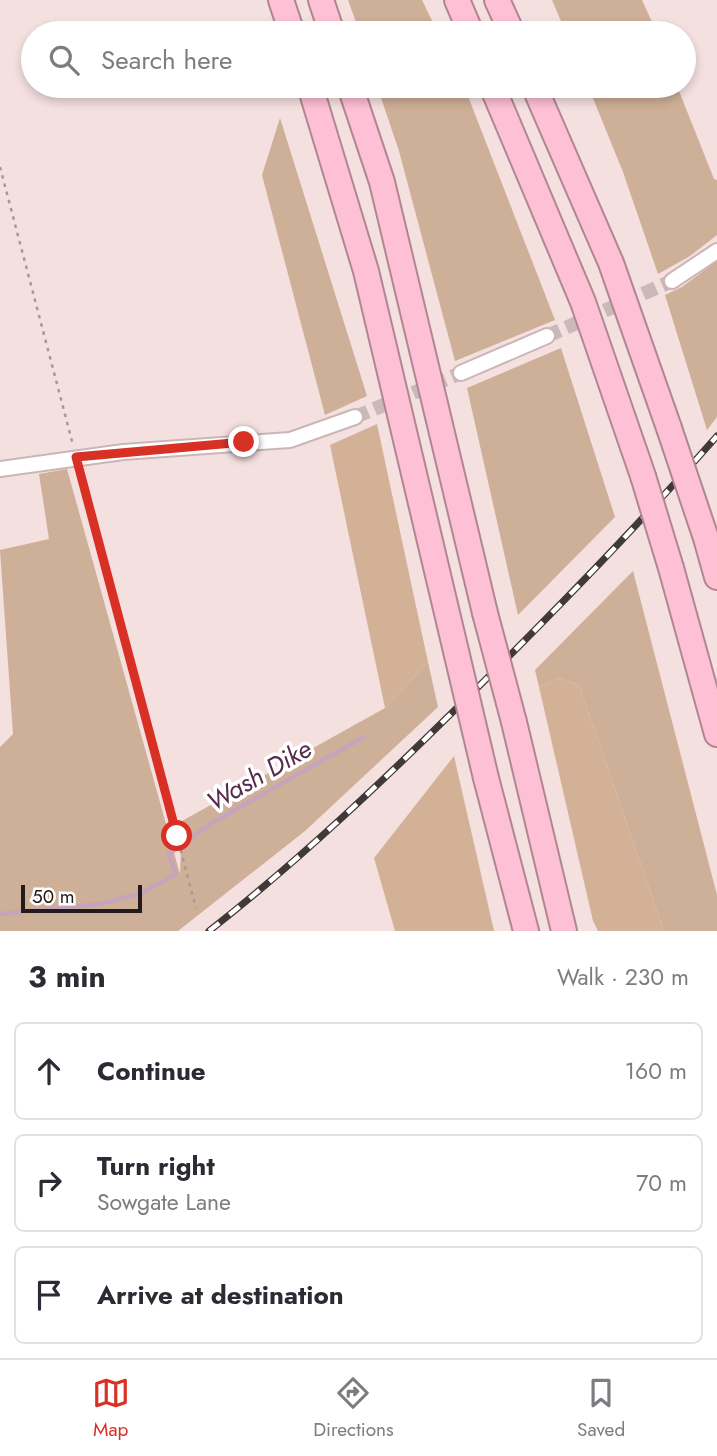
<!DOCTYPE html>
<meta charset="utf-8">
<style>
:root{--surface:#fff;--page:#f2f2f3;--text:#2b2b33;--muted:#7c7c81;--line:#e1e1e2;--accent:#d93025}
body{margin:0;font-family:Jost,sans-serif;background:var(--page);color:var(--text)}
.scale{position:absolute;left:21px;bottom:18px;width:121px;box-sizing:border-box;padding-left:7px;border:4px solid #221b1b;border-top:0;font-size:19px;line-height:24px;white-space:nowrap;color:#221b1b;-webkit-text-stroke:5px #fff;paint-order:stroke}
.stop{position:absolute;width:21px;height:21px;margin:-16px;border:5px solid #d93025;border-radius:50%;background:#fff}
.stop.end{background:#d93025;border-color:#fff;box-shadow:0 2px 7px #0008}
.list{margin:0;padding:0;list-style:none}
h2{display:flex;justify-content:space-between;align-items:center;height:91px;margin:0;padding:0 28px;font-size:30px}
h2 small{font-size:23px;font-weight:400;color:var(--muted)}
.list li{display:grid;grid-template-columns:46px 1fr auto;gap:21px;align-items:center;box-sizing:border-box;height:98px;margin:0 14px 14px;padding:0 14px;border:2px solid var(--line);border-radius:10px}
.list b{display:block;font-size:26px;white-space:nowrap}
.list p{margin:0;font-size:23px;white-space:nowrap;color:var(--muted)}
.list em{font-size:23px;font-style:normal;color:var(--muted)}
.icon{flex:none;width:38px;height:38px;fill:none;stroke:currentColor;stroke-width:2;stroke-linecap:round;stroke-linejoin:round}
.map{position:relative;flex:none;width:717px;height:931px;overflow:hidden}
.search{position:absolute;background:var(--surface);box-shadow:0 4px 10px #0003;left:21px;right:21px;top:21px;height:77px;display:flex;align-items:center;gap:18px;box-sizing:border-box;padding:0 24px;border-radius:38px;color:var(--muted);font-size:26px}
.sheet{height:427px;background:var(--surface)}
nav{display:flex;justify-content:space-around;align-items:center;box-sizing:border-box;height:98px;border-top:2px solid var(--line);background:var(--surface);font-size:19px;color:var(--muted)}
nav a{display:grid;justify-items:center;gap:4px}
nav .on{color:var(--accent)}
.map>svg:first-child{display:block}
.green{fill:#ceaf97}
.forest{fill:#d2b197}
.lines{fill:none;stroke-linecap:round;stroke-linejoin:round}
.stream{stroke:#c6a4bc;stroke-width:4.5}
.minor-tunnel{stroke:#cbb9b9;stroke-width:14;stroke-dasharray:14 7;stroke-linecap:butt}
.minor-casing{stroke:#cab6b6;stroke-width:18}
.motorway-casing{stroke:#b08693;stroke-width:28}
.path{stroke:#a89898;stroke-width:2.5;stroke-dasharray:3.5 5;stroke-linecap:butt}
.minor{stroke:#fff;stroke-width:14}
.motorway{stroke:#fdc0d4;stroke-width:24}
.rail-casing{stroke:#413838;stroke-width:7}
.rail{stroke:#fff;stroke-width:4.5;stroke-dasharray:13;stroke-linecap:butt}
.motorway-bridge-casing{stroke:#b08693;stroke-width:28;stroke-linecap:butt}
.motorway-bridge{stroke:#fdc0d4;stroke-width:24}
.route{stroke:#d93025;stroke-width:9}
.labels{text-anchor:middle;stroke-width:7;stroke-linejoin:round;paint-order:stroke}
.water-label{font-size:26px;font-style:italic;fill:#562a4c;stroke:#fff}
</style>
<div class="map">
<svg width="717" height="931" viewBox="0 0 717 931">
<rect width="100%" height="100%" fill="#f5e0e0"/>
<g class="green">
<path d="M 348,0 L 422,0 L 438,33 L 360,33 Z"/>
<path d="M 552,0 L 642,0 L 657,33 L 566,33 Z"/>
<path d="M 377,86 L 464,86 L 555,320 L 455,361 L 399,151 Z"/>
<path d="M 588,86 L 677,86 L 714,179 L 717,180 L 717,235 L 690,256 L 658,274 L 623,172 Z"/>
<path d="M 280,118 L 367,396 L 325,415 L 262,175 Z"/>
<path d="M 717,261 L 717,417 L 707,430 L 665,295 L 682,287 Z"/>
<path d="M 561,348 L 615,517 L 518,615 L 467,388 Z"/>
<path d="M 67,469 L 180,874 L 182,821 L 385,708 L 428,662 L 438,707 L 305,831 L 178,931 L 0,931 L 0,747 L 13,734 L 0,550 L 49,539 L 39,474 Z"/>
<path d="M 633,571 L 717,895 L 717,931 L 664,931 L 579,685 L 559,678 L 539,687 L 535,670 Z"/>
</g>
<g class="forest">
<path d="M 377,424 L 428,662 L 385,708 L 330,445 Z"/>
<path d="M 559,678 L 579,685 L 664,931 L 598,931 L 593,921 L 539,687 Z"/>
<path d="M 454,756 L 494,931 L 395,931 L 374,858 Z"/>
</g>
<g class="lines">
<path class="stream" d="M 0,914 L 100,904 L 142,893 L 176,874 L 169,854 L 212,823 L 364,737"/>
<g class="minor-tunnel">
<path d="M 547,336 L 672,281"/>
<path d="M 355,417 L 461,373"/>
</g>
<g class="minor-casing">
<g id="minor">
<path d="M 672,281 L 717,251"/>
<path d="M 461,373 L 547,336"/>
<path d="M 0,469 L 123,452 L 290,440 L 355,417"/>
</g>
</g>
<g class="motorway-casing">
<g id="motorway">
<path d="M 281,0 L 292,33"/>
<path d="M 321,0 L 332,33"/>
<path d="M 457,0 L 471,33"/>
<path d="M 497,0 L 512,33"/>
<path d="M 310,86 L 366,271 L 456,651"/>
<path d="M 350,86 L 382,182 L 485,613"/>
<path d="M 492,86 L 583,302 L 643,476"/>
<path d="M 534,86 L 611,263 L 669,428"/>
<path d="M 706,538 L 717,577"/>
<path d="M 671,568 L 717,734"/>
<path d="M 514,722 L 564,931"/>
<path d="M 486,778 L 526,931"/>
</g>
</g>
<g class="path">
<path d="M 0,167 L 73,445"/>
<path d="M 80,472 L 196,908"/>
</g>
<use href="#minor" class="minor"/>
<use href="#motorway" class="motorway"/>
<g class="rail-casing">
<path id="rail" d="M 209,931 C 301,859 385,779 468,697 C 554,612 638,526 717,436"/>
</g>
<use href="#rail" class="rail"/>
<g class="motorway-bridge-casing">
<g id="motorway-bridge">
<path d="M 669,428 L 706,538"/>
<path d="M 643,476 L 671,568"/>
<path d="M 485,613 L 514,722"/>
<path d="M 456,651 L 486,778"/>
</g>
</g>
<use href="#motorway-bridge" class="motorway-bridge"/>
</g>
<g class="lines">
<path class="route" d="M 177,836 L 76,457 L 244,442"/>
</g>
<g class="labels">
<g class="water-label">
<text transform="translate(259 775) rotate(-30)" y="9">Wash Dike</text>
</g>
</g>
</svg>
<div class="scale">50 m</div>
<div class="stop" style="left:177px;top:836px"></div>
<div class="stop end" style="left:244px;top:442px"></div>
<div class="search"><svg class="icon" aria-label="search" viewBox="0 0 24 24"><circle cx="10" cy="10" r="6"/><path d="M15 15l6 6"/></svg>Search here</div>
</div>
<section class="sheet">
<h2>3 min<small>Walk · 230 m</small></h2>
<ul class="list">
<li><svg class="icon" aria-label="ahead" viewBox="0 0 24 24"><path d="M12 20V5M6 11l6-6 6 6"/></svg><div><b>Continue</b></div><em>160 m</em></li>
<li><svg class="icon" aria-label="right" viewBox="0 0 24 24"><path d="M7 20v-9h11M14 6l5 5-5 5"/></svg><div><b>Turn right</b><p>Sowgate Lane</p></div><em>70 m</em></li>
<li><svg class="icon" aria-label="arrive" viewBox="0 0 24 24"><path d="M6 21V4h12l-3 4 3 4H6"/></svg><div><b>Arrive at destination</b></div></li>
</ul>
</section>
<nav>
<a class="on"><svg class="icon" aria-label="map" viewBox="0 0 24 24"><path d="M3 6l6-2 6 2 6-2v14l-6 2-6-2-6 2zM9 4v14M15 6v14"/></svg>Map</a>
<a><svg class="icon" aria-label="directions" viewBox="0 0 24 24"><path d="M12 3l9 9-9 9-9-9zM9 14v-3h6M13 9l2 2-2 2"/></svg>Directions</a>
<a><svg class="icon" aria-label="saved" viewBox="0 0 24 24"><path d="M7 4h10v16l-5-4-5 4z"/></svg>Saved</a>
</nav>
